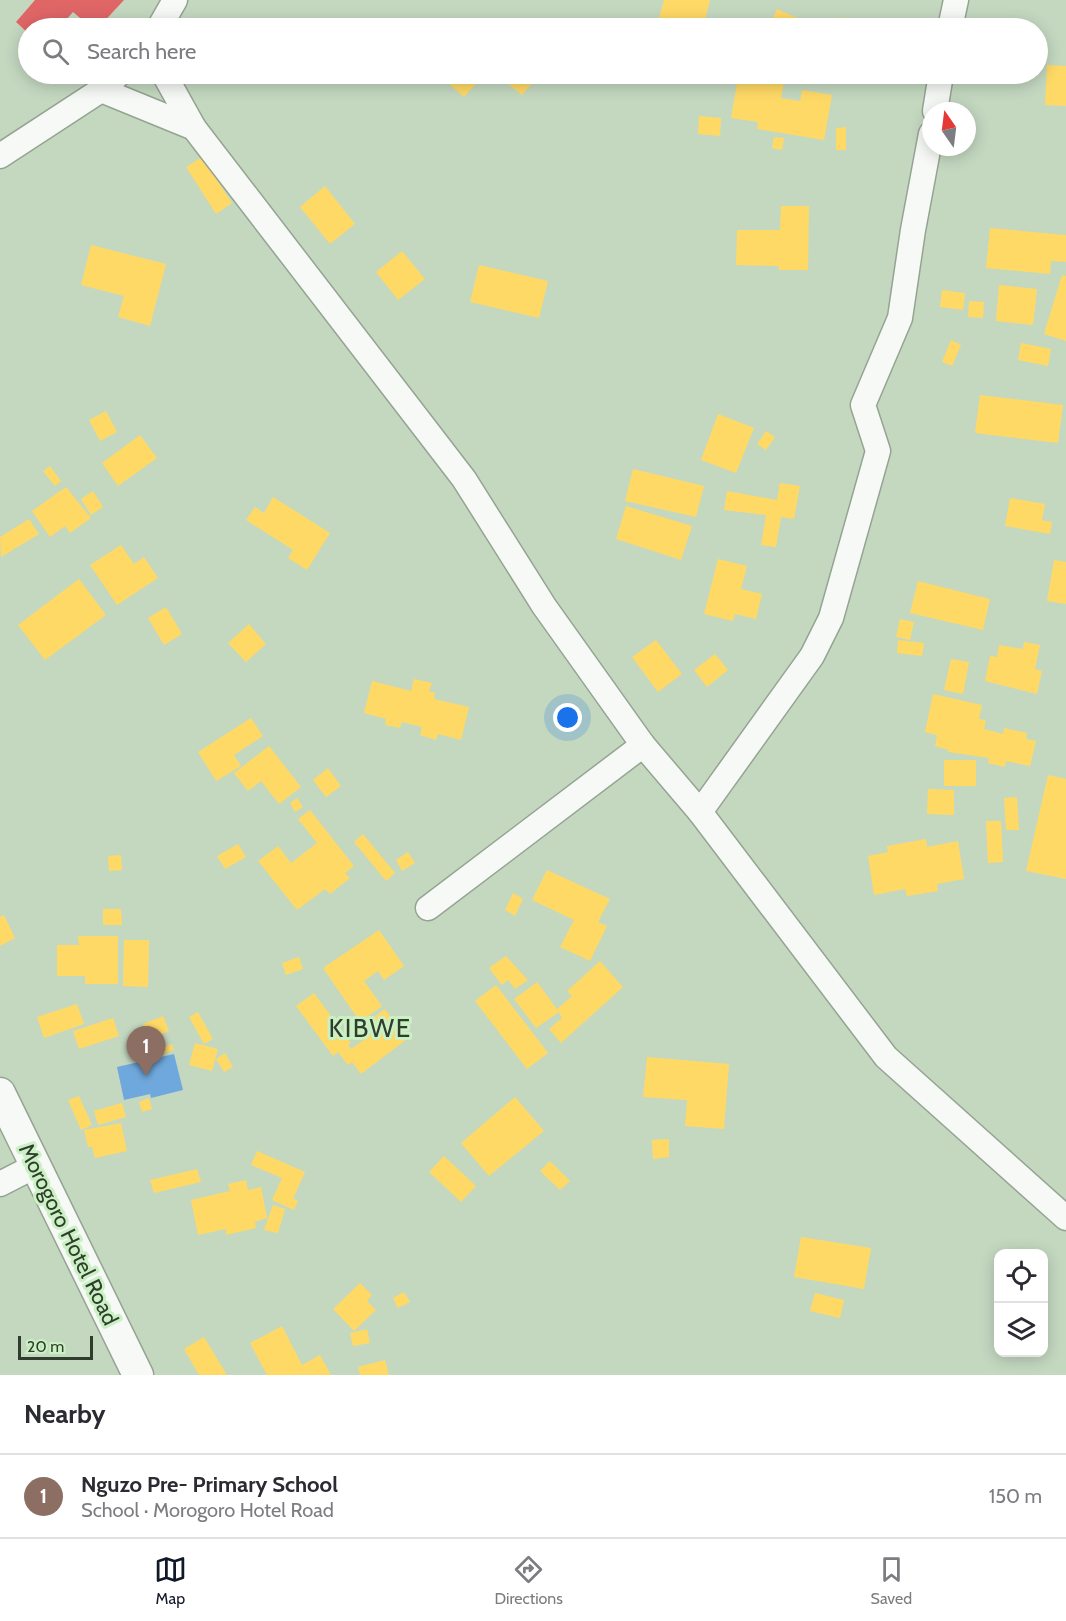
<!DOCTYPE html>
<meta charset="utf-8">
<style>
:root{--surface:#fff;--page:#f7f7f7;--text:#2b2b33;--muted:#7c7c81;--line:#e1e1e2;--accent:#111827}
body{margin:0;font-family:Cabin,sans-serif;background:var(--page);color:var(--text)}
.controls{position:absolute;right:18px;bottom:18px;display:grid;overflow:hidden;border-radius:12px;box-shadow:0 3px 15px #0003}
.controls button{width:54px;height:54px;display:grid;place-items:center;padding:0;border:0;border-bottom:2px solid var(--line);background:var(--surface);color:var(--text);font:30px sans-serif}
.compass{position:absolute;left:922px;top:102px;width:54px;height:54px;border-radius:50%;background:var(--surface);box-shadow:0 3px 15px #0003;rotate:346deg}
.scale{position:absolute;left:18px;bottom:15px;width:75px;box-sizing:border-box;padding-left:6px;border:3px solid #2f3e2c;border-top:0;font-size:16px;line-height:21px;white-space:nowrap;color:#2f3e2c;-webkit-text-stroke:4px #caf0c3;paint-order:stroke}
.you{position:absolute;left:568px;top:718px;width:21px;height:21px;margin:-15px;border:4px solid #fff;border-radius:50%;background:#1a73e8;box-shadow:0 0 0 9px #1a73e833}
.badge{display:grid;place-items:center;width:39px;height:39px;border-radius:50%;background:var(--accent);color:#fff;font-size:20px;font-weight:700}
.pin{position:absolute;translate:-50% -50px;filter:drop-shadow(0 2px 3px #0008)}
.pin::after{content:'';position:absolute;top:32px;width:21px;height:18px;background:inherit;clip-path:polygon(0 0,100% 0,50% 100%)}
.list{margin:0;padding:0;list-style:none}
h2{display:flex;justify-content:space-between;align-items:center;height:78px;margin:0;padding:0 24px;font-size:26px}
h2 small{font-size:20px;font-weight:400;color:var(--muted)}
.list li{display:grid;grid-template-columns:39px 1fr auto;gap:18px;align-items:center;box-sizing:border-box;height:84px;padding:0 24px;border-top:2px solid var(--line)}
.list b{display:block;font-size:22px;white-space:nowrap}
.list p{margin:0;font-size:20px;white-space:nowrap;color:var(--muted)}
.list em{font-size:20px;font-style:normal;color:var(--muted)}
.icon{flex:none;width:33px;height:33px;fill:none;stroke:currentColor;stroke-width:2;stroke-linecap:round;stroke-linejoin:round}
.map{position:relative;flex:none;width:1066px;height:1375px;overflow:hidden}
.search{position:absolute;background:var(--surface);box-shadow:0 3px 15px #0003;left:18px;right:18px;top:18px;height:66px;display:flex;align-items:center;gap:15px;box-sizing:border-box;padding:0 21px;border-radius:33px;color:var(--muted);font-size:22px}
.sheet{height:162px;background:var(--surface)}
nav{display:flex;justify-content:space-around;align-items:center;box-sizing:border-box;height:84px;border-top:2px solid var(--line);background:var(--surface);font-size:16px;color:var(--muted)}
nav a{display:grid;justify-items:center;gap:3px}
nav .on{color:var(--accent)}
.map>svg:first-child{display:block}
.homes{fill:#ffd966}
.shops{fill:#e06666}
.schools{fill:#6fa8dc}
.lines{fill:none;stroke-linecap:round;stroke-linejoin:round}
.minor-casing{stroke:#95a492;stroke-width:27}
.tertiary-casing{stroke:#95a492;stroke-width:33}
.minor{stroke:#f6f9f6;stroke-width:24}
.tertiary{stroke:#f6f9f6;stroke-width:30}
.labels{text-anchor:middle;stroke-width:6;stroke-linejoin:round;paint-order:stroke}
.street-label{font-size:22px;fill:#2f3e2c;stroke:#caf0c3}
.quarter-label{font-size:26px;letter-spacing:1.5px;fill:#2f3e2c;stroke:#caf0c3}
</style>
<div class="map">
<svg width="1066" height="1375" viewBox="0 0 1066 1375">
<rect width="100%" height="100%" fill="#c4d8c0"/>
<g class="homes">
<path d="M 664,0 L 710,0 L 703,28 L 656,28 Z"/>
<path d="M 777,9 L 821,28 L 795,28 L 773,18 Z"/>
<path d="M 842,17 L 857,21 L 855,28 L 839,28 Z"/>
<path d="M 1047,65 L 1066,66 L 1066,106 L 1045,105 Z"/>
<path d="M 438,74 L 478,74 L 482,77 L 464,97 Z"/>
<path d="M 498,74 L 529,74 L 536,79 L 522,95 L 497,75 Z"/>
<path d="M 738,77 L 784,82 L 781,98 L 800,101 L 802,90 L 832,95 L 824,140 L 757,129 L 758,122 L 731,118 Z"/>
<path d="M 699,116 L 721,118 L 720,136 L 698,134 Z"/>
<path d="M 846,127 L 846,150 L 836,150 L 836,128 Z"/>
<path d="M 774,137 L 784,138 L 782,150 L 772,148 Z"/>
<path d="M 202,157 L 232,203 L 216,214 L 186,167 Z"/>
<path d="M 325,186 L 355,224 L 330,244 L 300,207 Z"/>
<path d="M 781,206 L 809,206 L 808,270 L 779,270 L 779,266 L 736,265 L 737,230 L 780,230 Z"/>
<path d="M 990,228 L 1066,235 L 1066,262 L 1051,261 L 1050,274 L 986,268 Z"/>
<path d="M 91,245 L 166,264 L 150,326 L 118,317 L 124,296 L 81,285 Z"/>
<path d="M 402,251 L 425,279 L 398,300 L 376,272 Z"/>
<path d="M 479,265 L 548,281 L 539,318 L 470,302 Z"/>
<path d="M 1062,275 L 1066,276 L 1066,341 L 1044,334 Z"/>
<path d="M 999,285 L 1037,289 L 1033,325 L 996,321 Z"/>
<path d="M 942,290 L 965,293 L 963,310 L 940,307 Z"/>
<path d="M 969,301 L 984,302 L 983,318 L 968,317 Z"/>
<path d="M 951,340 L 961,345 L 952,366 L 942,362 Z"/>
<path d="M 1021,343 L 1051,349 L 1048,366 L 1018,360 Z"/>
<path d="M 980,395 L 1063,405 L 1058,443 L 975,433 Z"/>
<path d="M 106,411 L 117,432 L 100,441 L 89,420 Z"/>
<path d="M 718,414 L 754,428 L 736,473 L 701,460 Z"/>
<path d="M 766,431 L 775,437 L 766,450 L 757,444 Z"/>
<path d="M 140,435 L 157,458 L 118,486 L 102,463 Z"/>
<path d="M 50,466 L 61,481 L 55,486 L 43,471 Z"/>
<path d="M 633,469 L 704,486 L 696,517 L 625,501 Z"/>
<path d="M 780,483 L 800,486 L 794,519 L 781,517 L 776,547 L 761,545 L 766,515 L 724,510 L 727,491 L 777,500 Z"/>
<path d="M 66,487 L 91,518 L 70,533 L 65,526 L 50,537 L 32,511 Z"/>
<path d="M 93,491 L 103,507 L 91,515 L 81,499 Z"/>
<path d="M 273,497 L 330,533 L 307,570 L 288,558 L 293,550 L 246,520 L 255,507 L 264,513 Z"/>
<path d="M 1010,498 L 1045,504 L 1042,520 L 1052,522 L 1050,534 L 1005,526 Z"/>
<path d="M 626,506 L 692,526 L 681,560 L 616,539 Z"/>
<path d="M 29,519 L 39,534 L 1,557 L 0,537 Z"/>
<path d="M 121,545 L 134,564 L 144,557 L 158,578 L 117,605 L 90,565 Z"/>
<path d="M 718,559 L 747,566 L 741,589 L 762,594 L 756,619 L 735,614 L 733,621 L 704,614 Z"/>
<path d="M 1054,560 L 1066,562 L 1066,604 L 1047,601 Z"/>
<path d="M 79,579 L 106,615 L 45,660 L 18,625 Z"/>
<path d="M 918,581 L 990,599 L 983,630 L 910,613 Z"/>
<path d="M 166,607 L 182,634 L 164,645 L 148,618 Z"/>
<path d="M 900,619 L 914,622 L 910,640 L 896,637 Z"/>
<path d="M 249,624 L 266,644 L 246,662 L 228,643 Z"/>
<path d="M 656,640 L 682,674 L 658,692 L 632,657 Z"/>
<path d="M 898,640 L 924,643 L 922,656 L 897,653 Z"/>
<path d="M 1024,642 L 1040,645 L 1035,669 L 1042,671 L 1037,694 L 985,681 L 990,656 L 997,657 L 999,645 L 1023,649 Z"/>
<path d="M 715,654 L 728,670 L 707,687 L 694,670 Z"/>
<path d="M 951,659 L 969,662 L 963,694 L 944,690 Z"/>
<path d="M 414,679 L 432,683 L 429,691 L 435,693 L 434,699 L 469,707 L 461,740 L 438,734 L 436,740 L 420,735 L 422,727 L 402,722 L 400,728 L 385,725 L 386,719 L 364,713 L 372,681 L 411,691 Z"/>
<path d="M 933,694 L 982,705 L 979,719 L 986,720 L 984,729 L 1003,734 L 1004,728 L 1027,733 L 1026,739 L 1036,741 L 1030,766 L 1006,761 L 1005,767 L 988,763 L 989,758 L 948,752 L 949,750 L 935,746 L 937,735 L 925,732 Z"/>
<path d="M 251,718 L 263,736 L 234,755 L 241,766 L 216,781 L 198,752 Z"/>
<path d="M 269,746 L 301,787 L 279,804 L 261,781 L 248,791 L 234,773 Z"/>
<rect x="944" y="760" width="32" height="26"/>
<path d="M 328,768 L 341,786 L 326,797 L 313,780 Z"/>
<path d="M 1048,775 L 1066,779 L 1066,879 L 1026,871 Z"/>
<path d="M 928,789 L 954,790 L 954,815 L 927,814 Z"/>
<path d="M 1017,797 L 1019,830 L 1006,830 L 1004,798 Z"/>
<path d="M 297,798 L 303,807 L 295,812 L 290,803 Z"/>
<path d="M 310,810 L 354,866 L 345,873 L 350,878 L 330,894 L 325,889 L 297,910 L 258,861 L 278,846 L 291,863 L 317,843 L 298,819 Z"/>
<path d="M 986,821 L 1001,821 L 1003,862 L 988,863 Z"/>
<path d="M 363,834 L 395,873 L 386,881 L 354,842 Z"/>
<path d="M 926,839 L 927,847 L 958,841 L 964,879 L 937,884 L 938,891 L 907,896 L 905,889 L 874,895 L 868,856 L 888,852 L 887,846 Z"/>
<path d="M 238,844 L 246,857 L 225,869 L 217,856 Z"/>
<path d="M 408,852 L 415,863 L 402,871 L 396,860 Z"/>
<path d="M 121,855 L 122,870 L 109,871 L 108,856 Z"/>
<path d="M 547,870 L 610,899 L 598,922 L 607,926 L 590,961 L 560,947 L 574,920 L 532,900 Z"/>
<path d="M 513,893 L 523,899 L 515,916 L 505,910 Z"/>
<path d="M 103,909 L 121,909 L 122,925 L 103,925 Z"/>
<path d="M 4,915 L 15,938 L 0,946 L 0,917 Z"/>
<path d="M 379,930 L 404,966 L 384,980 L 378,971 L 364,981 L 382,1006 L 360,1022 L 323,968 Z"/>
<path d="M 78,936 L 118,936 L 118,984 L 85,984 L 85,976 L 57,976 L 57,945 L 79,945 Z"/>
<path d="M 124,940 L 149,940 L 148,987 L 123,986 Z"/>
<path d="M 506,956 L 528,980 L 515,989 L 508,980 L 502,985 L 489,968 Z"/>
<path d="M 299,957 L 303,969 L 286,975 L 282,963 Z"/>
<path d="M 600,961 L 623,987 L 561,1043 L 549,1029 L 562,1018 L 557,1009 L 572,996 L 567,991 Z"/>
<path d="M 537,982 L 559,1012 L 536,1028 L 514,999 Z"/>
<path d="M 496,985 L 548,1053 L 527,1069 L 475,1001 Z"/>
<path d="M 314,993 L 351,1043 L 348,1045 L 351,1049 L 379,1029 L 371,1019 L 385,1009 L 407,1039 L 361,1074 L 352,1062 L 348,1065 L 338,1052 L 333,1056 L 296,1006 Z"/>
<path d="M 77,1004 L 84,1024 L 44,1038 L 37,1017 Z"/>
<path d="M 198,1012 L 213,1039 L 204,1044 L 189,1017 Z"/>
<path d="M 163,1016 L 169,1031 L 149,1039 L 143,1024 Z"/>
<path d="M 113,1018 L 119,1036 L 79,1049 L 73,1031 Z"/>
<path d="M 195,1043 L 218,1049 L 212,1071 L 189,1065 Z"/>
<path d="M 172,1044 L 174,1050 L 156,1056 L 155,1050 Z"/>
<path d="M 225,1053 L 233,1067 L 224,1072 L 216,1059 Z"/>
<path d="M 647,1057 L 729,1064 L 724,1129 L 685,1126 L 687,1100 L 643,1097 Z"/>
<path d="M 79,1096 L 92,1125 L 81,1130 L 68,1100 Z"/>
<path d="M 515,1097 L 544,1131 L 489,1176 L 461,1143 Z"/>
<path d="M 149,1098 L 152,1109 L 142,1112 L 139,1102 Z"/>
<path d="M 122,1103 L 126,1117 L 98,1125 L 94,1111 Z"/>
<path d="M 121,1123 L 127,1151 L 95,1158 L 92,1147 L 88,1147 L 84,1130 Z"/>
<path d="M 669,1139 L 669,1157 L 653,1159 L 652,1140 Z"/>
<path d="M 257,1151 L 305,1172 L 293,1199 L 298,1200 L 294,1210 L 272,1200 L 282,1178 L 251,1165 Z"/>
<path d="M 444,1156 L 476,1186 L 461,1202 L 429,1172 Z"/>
<path d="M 550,1161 L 570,1181 L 560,1190 L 540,1171 Z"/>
<path d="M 197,1169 L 201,1182 L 154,1193 L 150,1180 Z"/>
<path d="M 246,1180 L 248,1190 L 261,1187 L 267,1218 L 255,1222 L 256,1228 L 226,1235 L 226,1229 L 198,1235 L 191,1200 L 230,1191 L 228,1184 Z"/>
<path d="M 273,1205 L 285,1209 L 278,1233 L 264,1230 Z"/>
<path d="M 801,1237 L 871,1248 L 864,1289 L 794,1277 Z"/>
<path d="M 360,1283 L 372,1295 L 367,1301 L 376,1310 L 354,1331 L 333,1309 Z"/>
<path d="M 404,1292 L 410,1302 L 398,1308 L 393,1298 Z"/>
<path d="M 815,1293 L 844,1300 L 840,1318 L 810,1311 Z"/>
<path d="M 282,1326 L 302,1365 L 320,1355 L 331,1375 L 267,1375 L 250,1343 Z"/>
<path d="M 367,1329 L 370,1343 L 353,1346 L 350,1333 Z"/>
<path d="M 204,1337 L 227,1375 L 199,1375 L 184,1349 Z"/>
<path d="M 385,1360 L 389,1375 L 360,1375 L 358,1367 Z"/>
</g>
<path class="shops" d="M 35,0 L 124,0 L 98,28 L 92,28 L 73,12 L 59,28 L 28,28 L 28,33 L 16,22 Z"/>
<path class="schools" d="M 174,1054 L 183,1090 L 151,1098 L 150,1094 L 124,1100 L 117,1067 Z"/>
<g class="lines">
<g class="minor-casing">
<g id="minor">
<path d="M 159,28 L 175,0"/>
<path d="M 950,28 L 956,0"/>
<path d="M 164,74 L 194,128"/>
<path d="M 101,90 L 194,128 L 464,479 L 544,606 L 643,745 L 700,812 L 886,1057 L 1066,1218"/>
<path d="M 935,111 L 941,74"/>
<path d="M 0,156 L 101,90 L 119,74"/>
<path d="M 700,812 L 812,656 L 831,618 L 878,451 L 863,405 L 900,318 L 913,230 L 931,134"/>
<path d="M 428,908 L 643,745"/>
<path d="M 0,1184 L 37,1165"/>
</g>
</g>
<g class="tertiary-casing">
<path id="tertiary" d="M 0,1093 L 138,1375"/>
</g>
<use href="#minor" class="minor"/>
<use href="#tertiary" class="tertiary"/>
</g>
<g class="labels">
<g class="street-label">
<text transform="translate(69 1234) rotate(64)" y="8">Morogoro Hotel Road</text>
</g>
<g class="quarter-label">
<text x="370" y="1037">KIBWE</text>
</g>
</g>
</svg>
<div class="controls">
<button><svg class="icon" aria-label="locate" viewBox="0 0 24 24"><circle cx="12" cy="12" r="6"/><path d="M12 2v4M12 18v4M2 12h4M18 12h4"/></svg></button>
<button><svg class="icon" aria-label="layers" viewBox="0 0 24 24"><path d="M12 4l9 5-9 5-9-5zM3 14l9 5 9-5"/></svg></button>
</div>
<svg class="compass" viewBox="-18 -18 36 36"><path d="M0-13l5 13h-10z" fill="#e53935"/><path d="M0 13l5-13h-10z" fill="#7c7c81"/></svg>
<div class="scale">20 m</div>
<div class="you"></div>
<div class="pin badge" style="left:146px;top:1076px;background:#8d6e63">1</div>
<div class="search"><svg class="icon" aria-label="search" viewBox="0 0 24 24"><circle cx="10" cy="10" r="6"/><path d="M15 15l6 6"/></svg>Search here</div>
</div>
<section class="sheet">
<h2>Nearby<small></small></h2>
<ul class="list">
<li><span class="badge" style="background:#8d6e63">1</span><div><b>Nguzo Pre- Primary School</b><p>School · Morogoro Hotel Road</p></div><em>150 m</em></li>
</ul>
</section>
<nav>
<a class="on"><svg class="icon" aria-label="map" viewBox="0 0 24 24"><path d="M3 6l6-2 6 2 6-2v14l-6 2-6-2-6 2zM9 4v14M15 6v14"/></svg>Map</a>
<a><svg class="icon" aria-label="directions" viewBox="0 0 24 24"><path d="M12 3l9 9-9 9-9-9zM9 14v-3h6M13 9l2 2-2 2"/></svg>Directions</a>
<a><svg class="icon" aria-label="saved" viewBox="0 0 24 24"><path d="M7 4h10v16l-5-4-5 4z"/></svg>Saved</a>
</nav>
